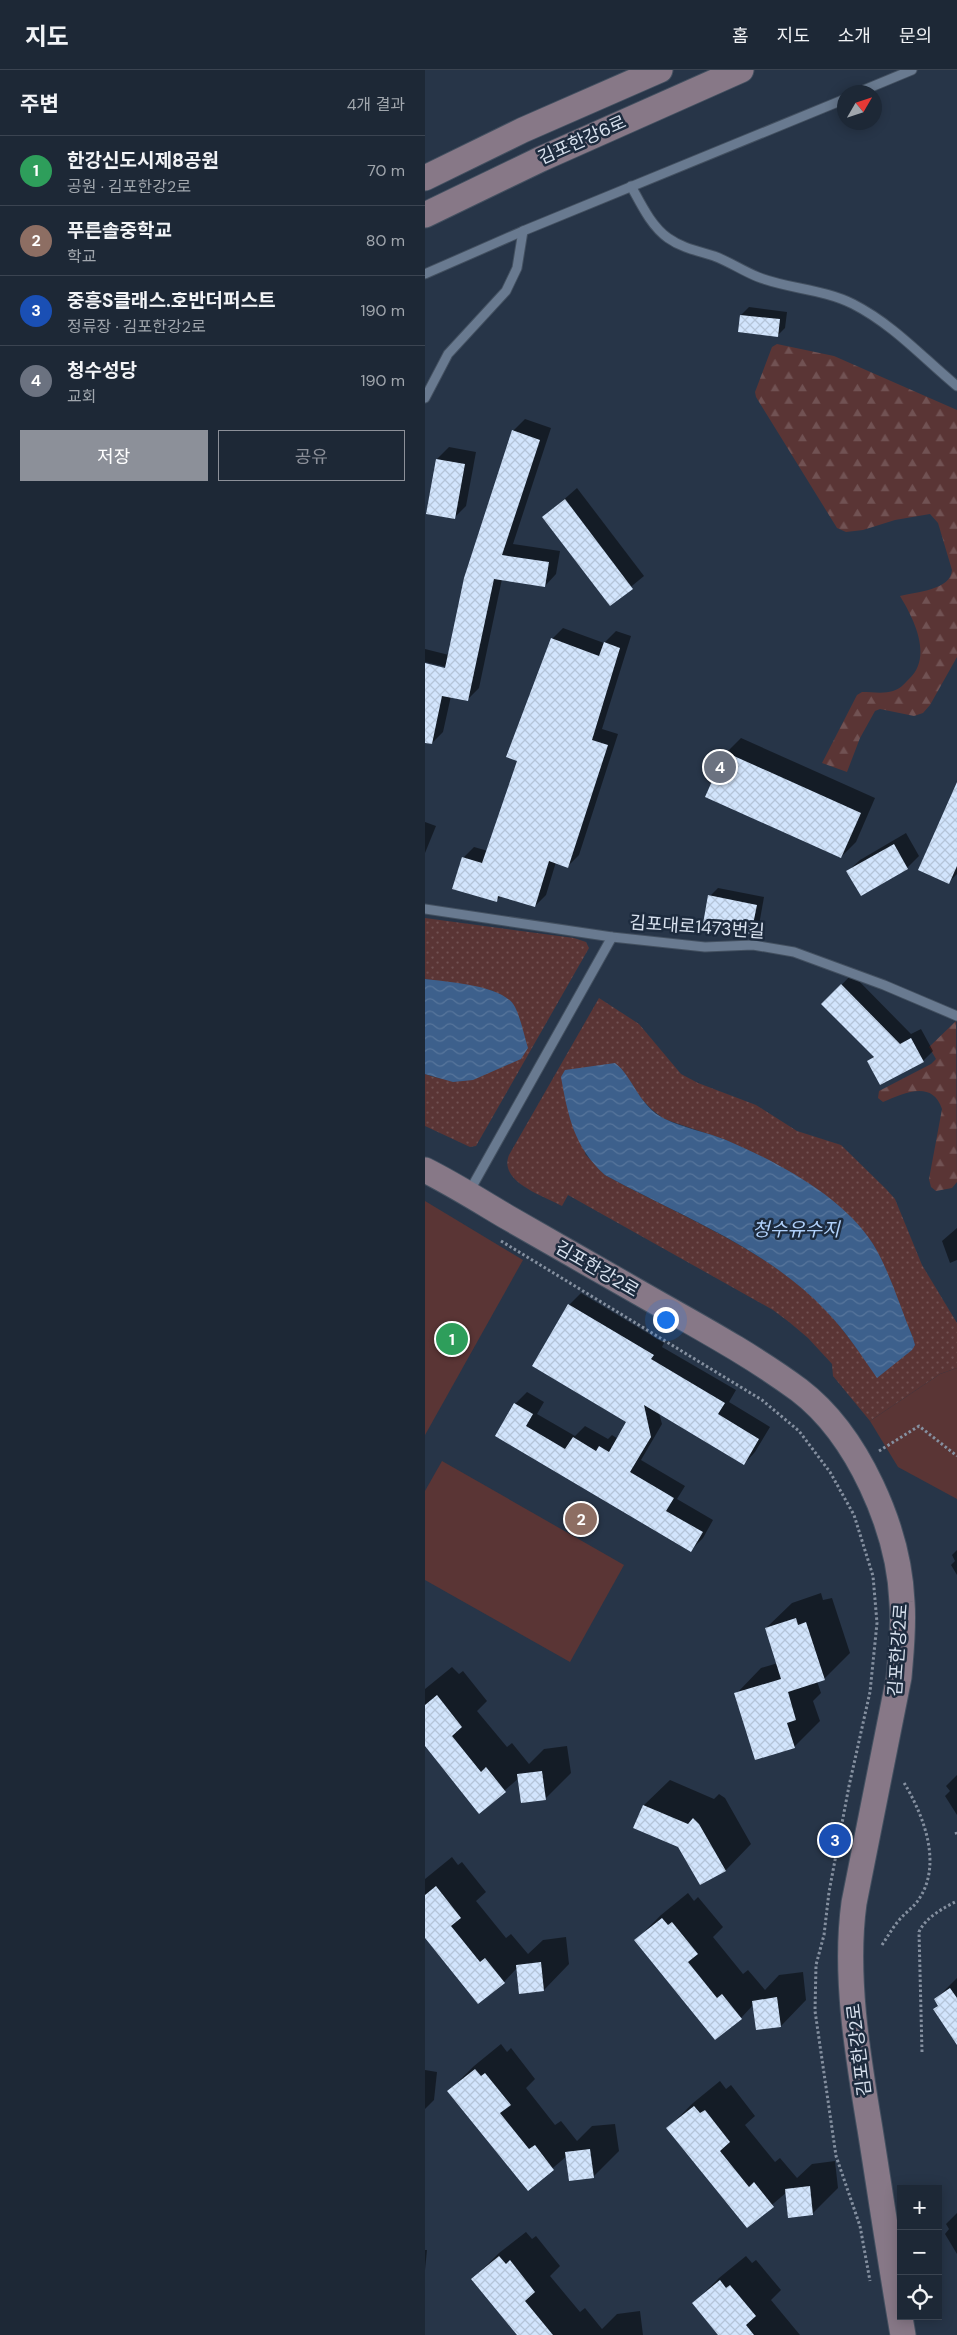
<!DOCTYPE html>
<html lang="ko">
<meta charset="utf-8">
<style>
:root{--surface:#1d2836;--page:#25303e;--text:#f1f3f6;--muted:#a0a6ad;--line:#3b4451;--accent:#8c9099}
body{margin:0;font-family:"DM Sans","Noto Sans KR",sans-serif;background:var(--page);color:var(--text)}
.controls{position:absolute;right:15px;bottom:15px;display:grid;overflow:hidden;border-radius:0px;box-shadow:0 2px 12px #0003}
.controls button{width:45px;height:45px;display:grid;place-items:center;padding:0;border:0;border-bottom:1px solid var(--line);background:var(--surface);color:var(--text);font:25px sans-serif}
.compass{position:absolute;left:412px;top:15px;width:45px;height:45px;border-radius:50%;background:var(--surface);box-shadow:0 2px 12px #0003;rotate:51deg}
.you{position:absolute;left:240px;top:1249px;width:18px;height:18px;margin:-12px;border:4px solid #fff;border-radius:50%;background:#1a73e8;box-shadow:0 0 0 8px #1a73e833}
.badge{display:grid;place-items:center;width:32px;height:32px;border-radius:50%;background:var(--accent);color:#fff;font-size:16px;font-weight:700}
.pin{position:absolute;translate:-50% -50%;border:2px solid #fff;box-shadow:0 1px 5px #0006}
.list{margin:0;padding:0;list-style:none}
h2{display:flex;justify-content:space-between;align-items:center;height:65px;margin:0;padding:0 20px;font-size:21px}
h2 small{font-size:16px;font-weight:400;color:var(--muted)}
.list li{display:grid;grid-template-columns:32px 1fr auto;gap:15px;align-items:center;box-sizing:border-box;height:70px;padding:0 20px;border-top:1px solid var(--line)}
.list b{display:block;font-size:19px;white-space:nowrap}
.list p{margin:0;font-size:16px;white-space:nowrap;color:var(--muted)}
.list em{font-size:16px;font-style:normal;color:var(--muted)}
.actions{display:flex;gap:10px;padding:15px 20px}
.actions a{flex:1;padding:11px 0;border:1px solid var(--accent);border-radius:0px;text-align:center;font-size:18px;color:var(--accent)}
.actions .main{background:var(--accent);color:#fff}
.icon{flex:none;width:28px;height:28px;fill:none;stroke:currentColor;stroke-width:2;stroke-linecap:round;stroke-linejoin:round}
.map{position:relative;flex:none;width:532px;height:2265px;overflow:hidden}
header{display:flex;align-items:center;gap:30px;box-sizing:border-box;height:70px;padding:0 25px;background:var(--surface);border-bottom:1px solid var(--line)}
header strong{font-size:24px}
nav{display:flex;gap:28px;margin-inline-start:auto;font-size:18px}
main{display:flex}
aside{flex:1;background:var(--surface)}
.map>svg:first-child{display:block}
.grass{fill:url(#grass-dots);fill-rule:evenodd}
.forest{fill:url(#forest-firs)}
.green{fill:#5a3535}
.water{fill:url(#water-waves)}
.shadow{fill:#0007}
.building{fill:url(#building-cross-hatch)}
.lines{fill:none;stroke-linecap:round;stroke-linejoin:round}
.lane-casing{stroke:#435060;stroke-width:11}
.secondary-casing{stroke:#435060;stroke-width:27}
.path{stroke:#8590a0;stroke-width:3;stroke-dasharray:2.5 2.5;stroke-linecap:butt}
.lane{stroke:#697a90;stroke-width:9}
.secondary{stroke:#877887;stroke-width:25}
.labels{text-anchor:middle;stroke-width:5;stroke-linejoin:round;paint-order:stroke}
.street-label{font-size:18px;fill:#d8e1ee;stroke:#1d2b3e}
.water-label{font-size:19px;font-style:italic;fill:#b1d1fb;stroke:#1d2b3e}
</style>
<header>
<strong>지도</strong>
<nav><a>홈</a><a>지도</a><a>소개</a><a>문의</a></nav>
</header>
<main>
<aside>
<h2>주변<small>4개 결과</small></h2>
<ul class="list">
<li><span class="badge" style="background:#2e9e5b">1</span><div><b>한강신도시제8공원</b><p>공원 · 김포한강2로</p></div><em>70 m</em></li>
<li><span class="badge" style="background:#8d6e63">2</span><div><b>푸른솔중학교</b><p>학교</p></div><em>80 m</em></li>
<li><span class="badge" style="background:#1a4fb4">3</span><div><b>중흥S클래스.호반더퍼스트</b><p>정류장 · 김포한강2로</p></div><em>190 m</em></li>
<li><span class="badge" style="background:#6b7280">4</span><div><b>청수성당</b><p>교회</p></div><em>190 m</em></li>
</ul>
<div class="actions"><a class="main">저장</a><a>공유</a></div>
</aside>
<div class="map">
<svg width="532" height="2265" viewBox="0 0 532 2265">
<defs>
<pattern id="grass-dots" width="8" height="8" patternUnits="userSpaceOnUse" patternTransform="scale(1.25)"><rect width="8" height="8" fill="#5a3535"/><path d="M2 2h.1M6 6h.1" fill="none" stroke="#715253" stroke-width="1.8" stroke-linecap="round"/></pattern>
<pattern id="forest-firs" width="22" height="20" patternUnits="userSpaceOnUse" patternTransform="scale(1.25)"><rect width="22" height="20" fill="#5a3535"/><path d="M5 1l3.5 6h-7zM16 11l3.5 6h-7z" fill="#715253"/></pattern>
<pattern id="water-waves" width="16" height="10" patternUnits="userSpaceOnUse" patternTransform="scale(1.25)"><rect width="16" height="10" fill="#3d608c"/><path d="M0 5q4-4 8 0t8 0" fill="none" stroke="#58769c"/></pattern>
<pattern id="building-cross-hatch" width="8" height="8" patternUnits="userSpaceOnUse" patternTransform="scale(1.25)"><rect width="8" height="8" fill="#d2e5fd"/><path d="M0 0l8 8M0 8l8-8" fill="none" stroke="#b5c5d9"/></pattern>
</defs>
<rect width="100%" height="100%" fill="#273548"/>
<g class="grass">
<path d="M 0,848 L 149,868 L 161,872 L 164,878 L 51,1076 L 45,1077 L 0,1056 L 0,1004 C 19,1011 40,1013 59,1004 L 69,921 L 0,909 Z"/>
<path d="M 174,928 L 214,954 L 256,1004 L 273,1013 L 331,1035 L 372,1061 L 416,1075 L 461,1119 L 470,1129 L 497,1195 L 532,1253 L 532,1298 L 515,1304 L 445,1351 L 408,1306 L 407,1294 L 383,1268 L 364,1252 L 348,1240 L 143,1125 L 137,1136 C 119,1126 73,1112 84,1085 ZM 193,996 L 214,1026 L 226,1039 L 239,1049 L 301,1070 L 367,1104 L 448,1174 L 488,1268 L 433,1280 C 423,1267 413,1253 402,1241 C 345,1180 252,1145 180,1105 L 160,1084 Z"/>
</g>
<g class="forest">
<path d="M 352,274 L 409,286 L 532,340 L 532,587 L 505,635 L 498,643 L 489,646 L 455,639 L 450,641 L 435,668 L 422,702 L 397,693 L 432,625 L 437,622 C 447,622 459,624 468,621 C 475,619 479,614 484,609 C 508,587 489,549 475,526 C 491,522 526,520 527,500 L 513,453 L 505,444 L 470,450 L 438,460 L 421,462 L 412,458 L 331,327 L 330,322 L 347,277 Z"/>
<path d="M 531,951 L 532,1112 L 527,1118 L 511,1121 L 506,1117 L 504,1109 L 517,1039 C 507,1009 478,1024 458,1032 L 453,1028 L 454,1021 L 506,994 L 511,989 L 504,977 Z"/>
</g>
<g class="green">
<path d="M 0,1131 L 98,1190 L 0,1365 Z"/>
<path d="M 532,1298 L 532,1429 L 473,1397 L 445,1351 L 515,1304 Z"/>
<path d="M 17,1391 L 199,1495 L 145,1592 L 0,1510 L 0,1421 Z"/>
</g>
<g class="water">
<path d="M 0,909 C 23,912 79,915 90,937 C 96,949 99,965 103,978 L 96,989 L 48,1010 L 28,1012 L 0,1004 Z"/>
<path d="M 190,993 C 208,1006 213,1036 240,1049 C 259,1058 281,1062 301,1070 C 351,1091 419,1127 448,1174 C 465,1202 475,1237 488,1268 L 490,1275 L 487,1280 L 452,1308 C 436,1285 421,1261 401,1241 C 342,1178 255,1146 180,1105 C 149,1077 143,1046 136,1007 L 140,1000 Z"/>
</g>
<g class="shadow">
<path d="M 324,237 L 362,242 L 360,258 L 352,266 L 316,245 Z"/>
<path d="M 100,349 L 126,358 L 88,474 L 135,481 L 131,504 L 120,516 L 77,509 L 54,618 L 42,630 L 26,626 L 18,662 L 6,674 L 0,672 L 0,595 L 25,601 L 26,598 L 0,592 L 0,579 L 24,585 L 88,361 Z"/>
<path d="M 24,377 L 51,382 L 41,436 L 29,448 L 12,389 Z"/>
<path d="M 152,418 L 219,506 L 185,534 L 119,447 Z"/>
<path d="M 138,558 L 179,573 L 191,561 L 206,566 L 177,659 L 193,664 L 154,785 L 143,796 L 131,792 L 121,825 L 110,836 L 76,826 L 71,831 L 38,788 L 49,777 L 63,781 L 93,690 L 127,569 Z"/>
<path d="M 316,668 L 450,728 L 431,772 L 416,787 L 301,683 Z"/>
<path d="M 532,715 L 532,804 L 524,812 Z"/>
<path d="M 0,752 L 11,756 L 0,783 Z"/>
<path d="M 481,763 L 494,786 L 482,798 L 423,801 L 435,790 Z"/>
<path d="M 293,818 L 339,827 L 334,855 L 326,863 L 285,826 Z"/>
<path d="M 427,904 L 486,964 L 496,959 L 508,981 L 498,991 L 444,991 L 449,986 L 398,934 Z"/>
<path d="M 532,1158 L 532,1190 L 525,1193 L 517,1171 Z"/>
<path d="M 156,1223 L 239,1273 L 237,1277 L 311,1320 L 304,1332 L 345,1357 L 330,1382 L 319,1394 L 234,1343 L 237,1354 L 216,1390 L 260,1416 L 252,1429 L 288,1450 L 278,1468 L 266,1480 L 72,1366 L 90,1334 L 102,1322 L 119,1332 L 112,1344 L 150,1366 L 160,1356 L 183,1369 L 187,1365 L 193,1369 L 203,1352 L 144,1235 Z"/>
<path d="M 532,1480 L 532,1505 L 526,1495 L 530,1491 L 527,1485 Z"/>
<path d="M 396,1523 L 398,1530 L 407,1528 L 425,1583 L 399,1609 L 392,1611 L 396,1623 L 388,1631 L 395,1651 L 369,1677 L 311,1624 L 336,1598 L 353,1593 L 341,1558 L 367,1533 Z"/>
<path d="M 27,1597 L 34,1604 L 38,1601 L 62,1631 L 52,1641 L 82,1677 L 87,1673 L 104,1694 L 119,1679 L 142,1676 L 146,1703 L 120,1729 L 94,1708 L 55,1742 L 0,1674 L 0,1619 Z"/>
<path d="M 532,1705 L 532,1745 L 520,1726 L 525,1721 L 521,1716 Z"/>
<path d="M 245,1710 L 289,1729 L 294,1724 L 300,1728 L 326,1774 L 301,1800 L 275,1814 L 254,1776 L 210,1757 L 219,1735 Z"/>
<path d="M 27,1787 L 33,1795 L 37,1792 L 61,1822 L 51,1831 L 81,1868 L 86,1864 L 103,1884 L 118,1870 L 141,1867 L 144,1894 L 119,1920 L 95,1923 L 92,1898 L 79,1912 L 0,1866 L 0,1809 Z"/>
<path d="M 263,1823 L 269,1831 L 273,1827 L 298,1857 L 288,1867 L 318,1904 L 323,1900 L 340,1920 L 354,1905 L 378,1902 L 381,1930 L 356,1956 L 329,1934 L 316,1948 L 211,1870 L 236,1845 Z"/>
<path d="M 532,1908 L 532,1963 L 510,1939 L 514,1935 L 511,1929 Z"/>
<path d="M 76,1974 L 82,1982 L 86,1978 L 110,2009 L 101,2018 L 130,2055 L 136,2051 L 152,2071 L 167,2056 L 190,2054 L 194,2081 L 168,2107 L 142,2086 L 103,2119 L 24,2021 L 49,1996 Z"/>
<path d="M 0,2000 L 12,2002 L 9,2030 L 0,2039 Z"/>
<path d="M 295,2011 L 301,2019 L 306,2015 L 330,2046 L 320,2055 L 350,2092 L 355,2088 L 372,2108 L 387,2094 L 410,2091 L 413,2118 L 388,2143 L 362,2122 L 322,2156 L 243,2058 L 268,2033 Z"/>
<path d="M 532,2143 L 532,2184 L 520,2164 L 524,2159 L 521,2154 Z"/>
<path d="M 101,2162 L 107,2169 L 111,2166 L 135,2196 L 125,2206 L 155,2242 L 160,2238 L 177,2259 L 192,2244 L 215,2241 L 218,2265 L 94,2265 L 48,2209 L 74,2183 Z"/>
<path d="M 0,2180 L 2,2180 L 0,2200 Z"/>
<path d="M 321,2186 L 327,2193 L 331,2190 L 356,2220 L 346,2230 L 375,2265 L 295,2265 L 269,2233 L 294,2208 Z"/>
</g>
<g class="building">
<path d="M 315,245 L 355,249 L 353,267 L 313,262 Z"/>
<path d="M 87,360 L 115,370 L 77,485 L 124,492 L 120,517 L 69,509 L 43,631 L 17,626 L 7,674 L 0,673 L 0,593 L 20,598 L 39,508 Z"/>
<path d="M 11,389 L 40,394 L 30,449 L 1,444 Z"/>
<path d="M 140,429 L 208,519 L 185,536 L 117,447 Z"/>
<path d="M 126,568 L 174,586 L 179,572 L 195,578 L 167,670 L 183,675 L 143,798 L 124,791 L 110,837 L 73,826 L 72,832 L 27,819 L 37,787 L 57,793 L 92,691 L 81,687 Z"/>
<path d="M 300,682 L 436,743 L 416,788 L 280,727 Z"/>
<path d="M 532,712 L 532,796 L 524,814 L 493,800 Z"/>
<path d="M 469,774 L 483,799 L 436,826 L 421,801 Z"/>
<path d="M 283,825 L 332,835 L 326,864 L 278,854 Z"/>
<path d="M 416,914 L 475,974 L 486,968 L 499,992 L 455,1015 L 442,991 L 449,987 L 396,934 Z"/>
<path d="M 143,1234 L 229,1285 L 226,1289 L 300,1333 L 293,1344 L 334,1369 L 319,1395 L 219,1335 L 226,1367 L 205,1402 L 249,1428 L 241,1441 L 278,1462 L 266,1482 L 70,1366 L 89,1333 L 108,1344 L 101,1356 L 140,1379 L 148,1367 L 171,1381 L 174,1376 L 184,1382 L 201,1352 L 107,1296 Z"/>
<path d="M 371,1548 L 373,1555 L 381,1552 L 400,1610 L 363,1622 L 371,1650 L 362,1653 L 370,1678 L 330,1690 L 309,1623 L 356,1609 L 340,1558 Z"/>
<path d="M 12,1625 L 37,1657 L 27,1666 L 56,1702 L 61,1697 L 81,1722 L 54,1744 L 0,1676 L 0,1635 Z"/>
<path d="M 117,1701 L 121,1730 L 96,1733 L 92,1704 Z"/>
<path d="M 218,1735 L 263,1754 L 268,1748 L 274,1754 L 301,1801 L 275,1815 L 253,1777 L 208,1758 Z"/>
<path d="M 11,1816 L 36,1848 L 26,1856 L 55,1892 L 60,1888 L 80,1913 L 53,1934 L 0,1868 L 0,1825 Z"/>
<path d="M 237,1848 L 243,1855 L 247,1852 L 273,1884 L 263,1892 L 292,1928 L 297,1924 L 317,1949 L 290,1970 L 209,1870 Z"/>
<path d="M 116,1892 L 119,1921 L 94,1924 L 91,1895 Z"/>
<path d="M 525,1918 L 532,1928 L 532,1975 L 508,1939 L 513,1936 L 509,1929 Z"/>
<path d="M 352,1927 L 356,1957 L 331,1960 L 327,1931 Z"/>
<path d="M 50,1999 L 56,2006 L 60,2003 L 86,2035 L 75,2043 L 104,2079 L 110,2075 L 129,2100 L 103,2121 L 22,2021 Z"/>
<path d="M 269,2036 L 275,2043 L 280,2040 L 305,2072 L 295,2081 L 324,2117 L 329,2112 L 349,2137 L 322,2158 L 241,2058 Z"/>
<path d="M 165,2079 L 169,2108 L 144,2111 L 140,2082 Z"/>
<path d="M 385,2116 L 388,2145 L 363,2148 L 360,2119 Z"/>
<path d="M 74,2186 L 81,2194 L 85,2190 L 110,2222 L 100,2231 L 128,2265 L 92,2265 L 46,2209 Z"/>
<path d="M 295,2210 L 301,2218 L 305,2215 L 331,2246 L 321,2255 L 329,2265 L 293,2265 L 267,2233 Z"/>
</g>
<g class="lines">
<g class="lane-casing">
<g id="lane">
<path d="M 434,22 L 487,0"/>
<path d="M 206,116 C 216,134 226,156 243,168 C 257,178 273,181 289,186 C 305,192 318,201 333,207 C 364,219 398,219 428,234 C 469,255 498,288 532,316"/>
<path d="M 0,204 L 98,161 L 420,29"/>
<path d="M 0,328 L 23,284 L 81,221 L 92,198 L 98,161"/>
<path d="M 0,839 L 187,867 L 280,877 L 328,875 L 369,882 L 459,915 L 532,946"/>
<path d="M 44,1122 L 187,867"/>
</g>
</g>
<g class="secondary-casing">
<g id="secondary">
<path d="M 0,108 L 98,60 L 235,0"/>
<path d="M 0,145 L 116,89 L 316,0"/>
<path d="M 0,1100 C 28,1114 55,1131 82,1147 C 126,1172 169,1197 213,1222 C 267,1253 324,1283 374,1320 C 433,1365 474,1459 477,1532 C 479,1557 476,1582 474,1607 L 429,1833 C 419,1906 433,1987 445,2059 C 456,2128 466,2196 478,2265"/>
</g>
</g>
<g class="path">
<path d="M 76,1171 L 337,1330 L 374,1361 L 405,1402 L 429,1445 L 448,1506 L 452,1553 L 445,1622 L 424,1716 L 404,1822 L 399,1865 L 391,1895 L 390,1941 L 411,2086 L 435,2156 L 445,2211"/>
<path d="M 454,1381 L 494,1356 L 532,1386"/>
<path d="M 531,1762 L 532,1766"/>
<path d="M 457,1875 C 463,1866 468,1857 475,1849 C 481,1842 489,1837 494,1829 C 518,1793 498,1744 478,1711"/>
<path d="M 497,1982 L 494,1862 C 500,1848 518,1838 532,1831"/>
</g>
<use href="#lane" class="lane"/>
<use href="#secondary" class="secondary"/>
</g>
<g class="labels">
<g class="street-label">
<text transform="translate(157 70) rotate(-24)" y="6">김포한강6로</text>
<text transform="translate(272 857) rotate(4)" y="6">김포대로1473번길</text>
<text transform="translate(172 1199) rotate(30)" y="6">김포한강2로</text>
<text transform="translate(473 1580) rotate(-86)" y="6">김포한강2로</text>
<text transform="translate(434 1980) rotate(-97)" y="6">김포한강2로</text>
</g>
<g class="water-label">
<text x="371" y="1166">청수유수지</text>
</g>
</g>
</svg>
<div class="controls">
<button>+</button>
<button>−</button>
<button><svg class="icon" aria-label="locate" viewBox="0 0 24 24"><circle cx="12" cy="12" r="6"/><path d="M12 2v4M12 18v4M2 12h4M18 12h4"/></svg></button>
</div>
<svg class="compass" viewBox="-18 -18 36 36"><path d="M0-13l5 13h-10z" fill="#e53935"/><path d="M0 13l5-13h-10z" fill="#a0a6ad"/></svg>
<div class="you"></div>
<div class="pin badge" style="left:27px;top:1269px;background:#2e9e5b">1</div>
<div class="pin badge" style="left:156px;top:1449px;background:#8d6e63">2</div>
<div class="pin badge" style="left:410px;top:1770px;background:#1a4fb4">3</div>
<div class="pin badge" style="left:295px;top:697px;background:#6b7280">4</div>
</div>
</main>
